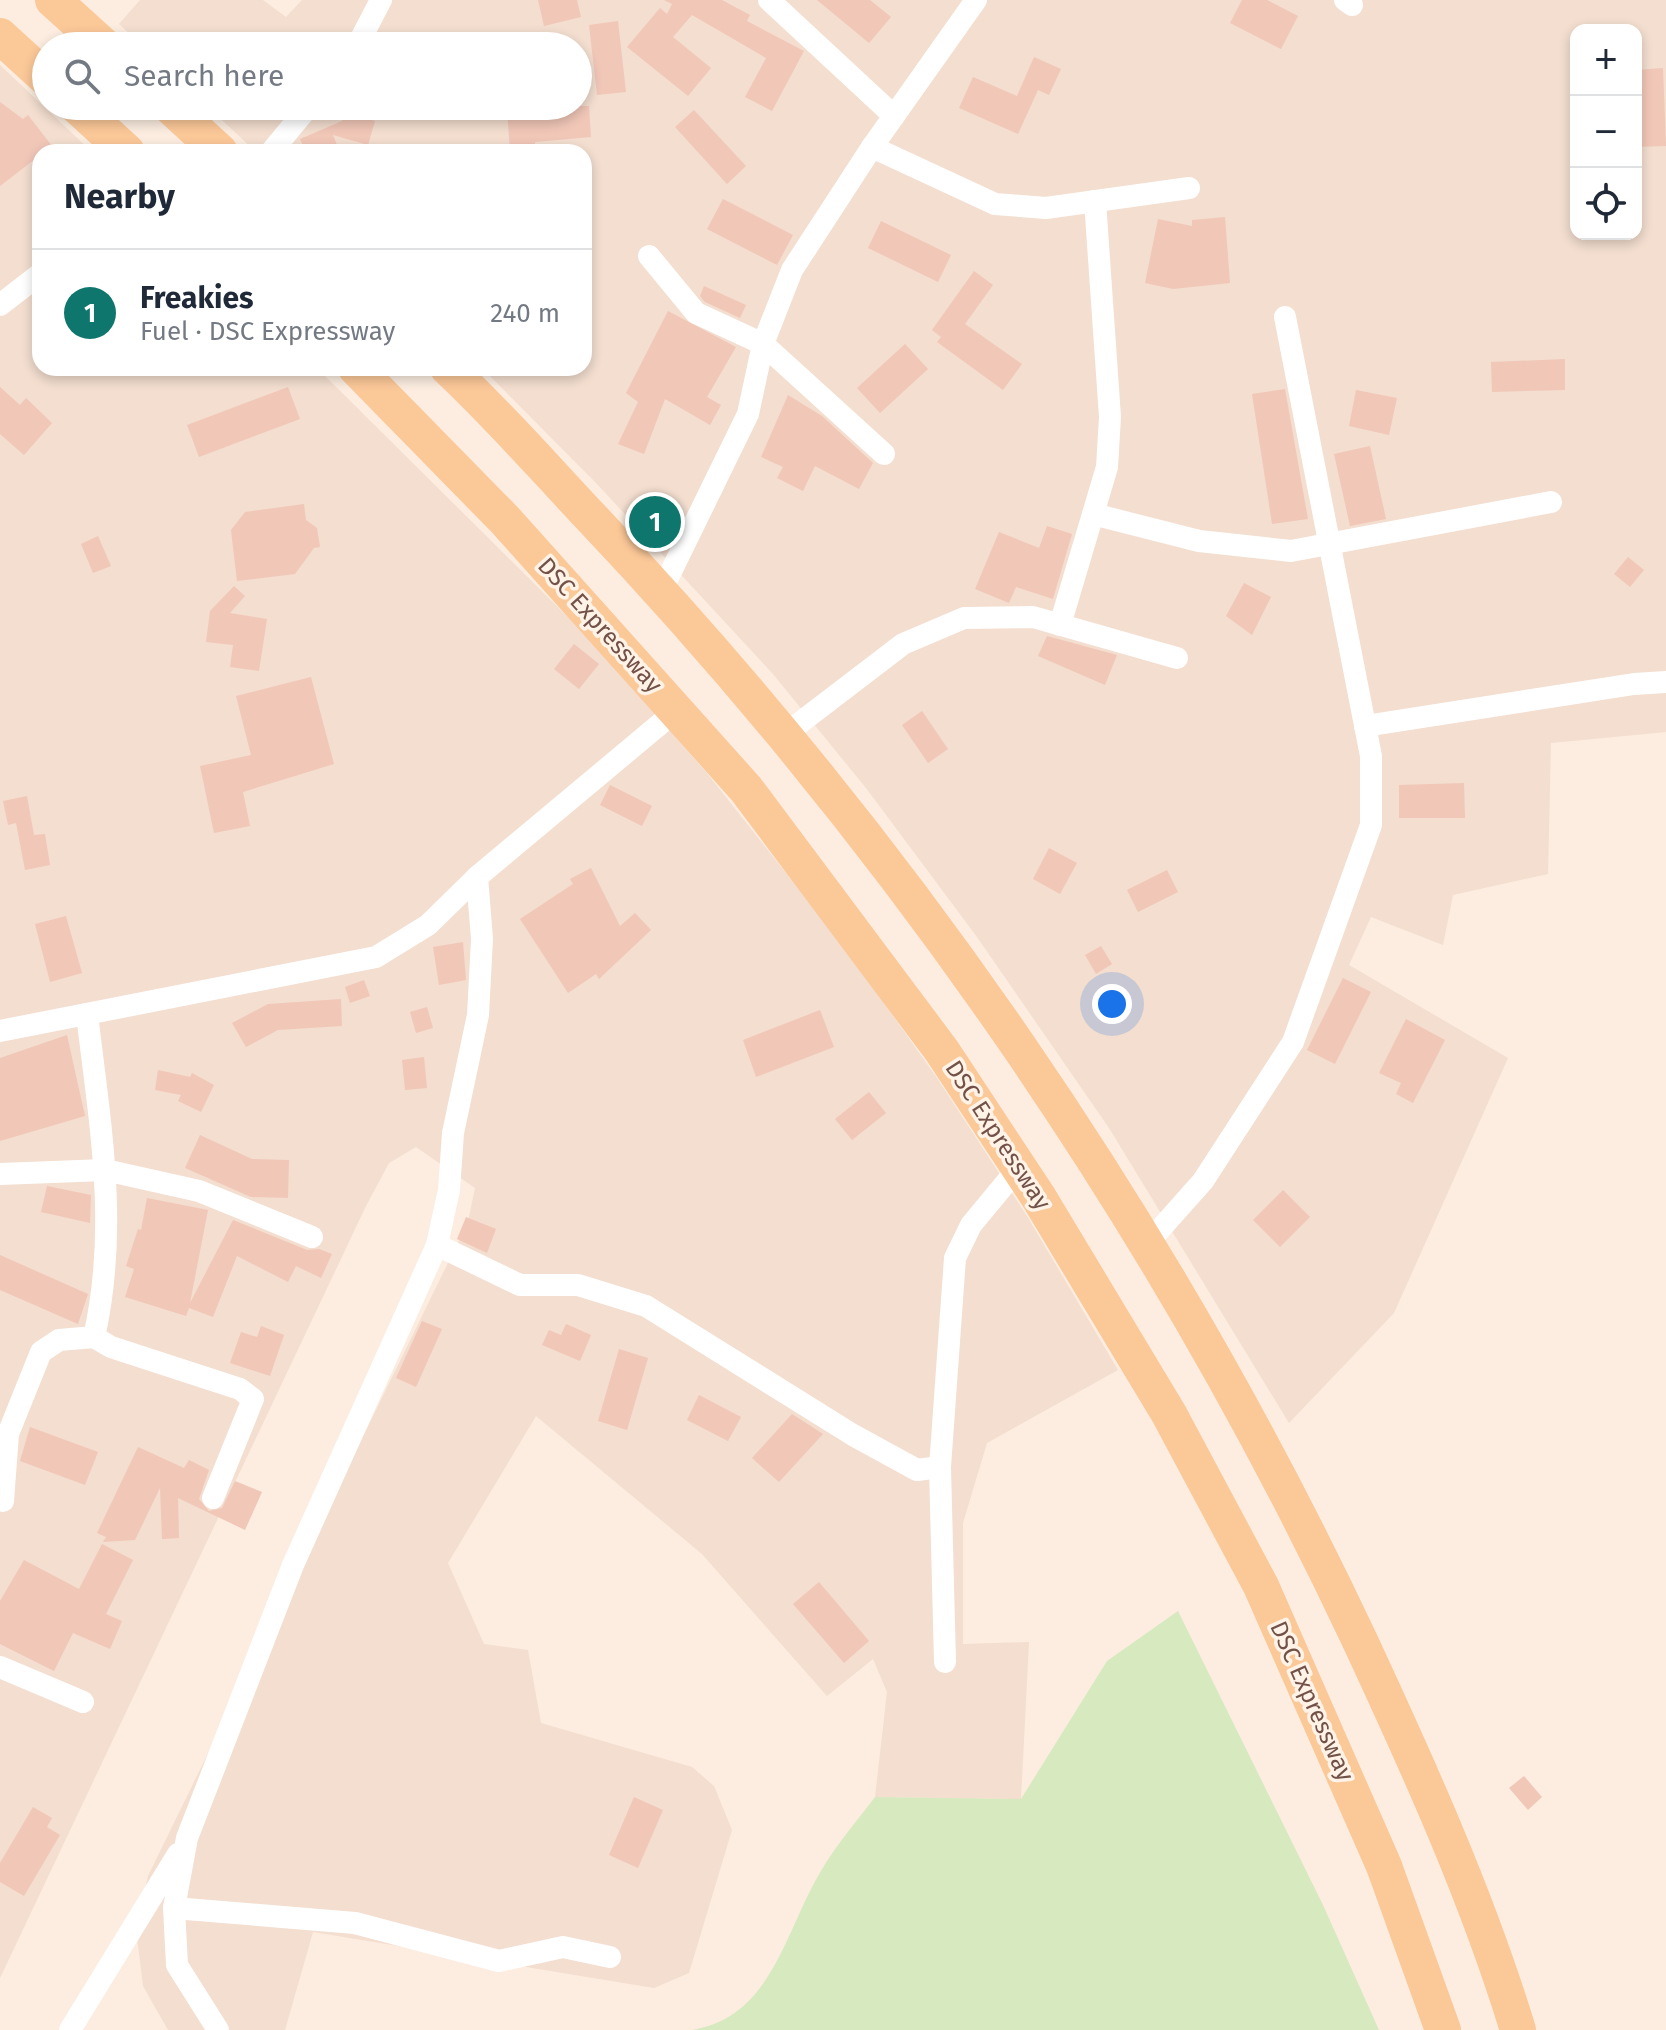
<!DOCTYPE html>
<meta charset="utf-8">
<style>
:root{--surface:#fff;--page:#f2f2f3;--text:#1f2937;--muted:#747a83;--line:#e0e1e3;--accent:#0f766e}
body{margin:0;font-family:"Fira Sans",sans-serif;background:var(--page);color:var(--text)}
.controls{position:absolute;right:24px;top:24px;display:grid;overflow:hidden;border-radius:16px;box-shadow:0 4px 12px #0003}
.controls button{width:72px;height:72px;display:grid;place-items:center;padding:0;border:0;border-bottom:2px solid var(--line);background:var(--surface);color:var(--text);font:40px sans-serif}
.you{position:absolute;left:1112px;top:1004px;width:28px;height:28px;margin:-20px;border:6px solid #fff;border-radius:50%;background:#1a73e8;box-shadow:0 0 0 12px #1a73e833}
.badge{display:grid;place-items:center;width:52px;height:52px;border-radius:50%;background:var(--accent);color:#fff;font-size:26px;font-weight:700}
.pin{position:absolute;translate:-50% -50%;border:4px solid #fff;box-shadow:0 2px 8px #0006}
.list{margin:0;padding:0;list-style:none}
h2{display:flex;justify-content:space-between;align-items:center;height:104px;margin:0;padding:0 32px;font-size:34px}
h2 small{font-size:26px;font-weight:400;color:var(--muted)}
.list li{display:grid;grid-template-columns:52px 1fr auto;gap:24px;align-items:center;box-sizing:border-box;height:128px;padding:0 32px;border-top:2px solid var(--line)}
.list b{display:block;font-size:30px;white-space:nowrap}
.list p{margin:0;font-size:26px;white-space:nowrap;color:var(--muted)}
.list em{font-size:26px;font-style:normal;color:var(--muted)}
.icon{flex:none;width:44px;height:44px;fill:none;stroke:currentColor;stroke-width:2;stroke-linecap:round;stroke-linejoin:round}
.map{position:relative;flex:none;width:1666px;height:2030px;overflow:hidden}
.search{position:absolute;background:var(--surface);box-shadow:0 4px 12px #0003;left:32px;top:32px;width:560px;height:88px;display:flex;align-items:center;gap:20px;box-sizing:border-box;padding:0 28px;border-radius:44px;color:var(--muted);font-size:30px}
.panel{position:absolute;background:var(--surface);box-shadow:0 4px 12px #0003;left:32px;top:144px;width:560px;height:232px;border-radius:24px}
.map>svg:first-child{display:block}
.residential{fill:#f3decf;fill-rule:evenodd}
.green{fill:#d6e9bf}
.building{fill:#f1c7b8}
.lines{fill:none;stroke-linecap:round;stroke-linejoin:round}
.street{stroke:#fff;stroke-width:22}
.primary{stroke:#fbc898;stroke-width:36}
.labels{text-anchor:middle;stroke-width:7;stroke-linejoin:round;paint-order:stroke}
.street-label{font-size:24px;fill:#725148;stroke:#fff2e6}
</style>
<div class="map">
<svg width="1666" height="2030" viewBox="0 0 1666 2030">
<rect width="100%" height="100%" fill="#fcede0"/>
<g class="residential">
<path d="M 140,0 L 263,0 L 286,17 L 302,0 L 1666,0 L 1666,732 L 1551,743 L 1548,874 L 1453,895 L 1443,945 L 1371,917 L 1349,965 L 1508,1058 L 1394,1313 L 1289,1423 L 1109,1128 L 977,937 L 866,788 L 773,674 L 597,484 L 482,368 L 584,368 L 584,152 L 256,152 L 207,106 L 578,106 L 578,46 L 143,46 L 119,24 ZM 1576,30 L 1636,30 L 1636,234 L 1576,234 Z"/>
<path d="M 0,65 L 92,152 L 40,152 L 40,368 L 317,368 L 581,630 L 706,772 L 840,941 L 937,1078 L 1027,1216 L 1118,1370 L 987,1443 L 963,1523 L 963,1644 L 1029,1642 L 1021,1799 L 875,1797 L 887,1692 L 873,1659 L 827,1696 L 702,1554 L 536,1416 L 448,1563 L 484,1644 L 528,1650 L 541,1723 L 692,1767 L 714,1786 L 732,1830 L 689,1973 L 654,1988 L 313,1932 L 285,2030 L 168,2030 L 143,1986 L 136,1929 L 148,1876 L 468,1222 L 475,1188 L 416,1147 L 389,1163 L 366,1206 L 0,1978 Z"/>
</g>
<path class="green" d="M 1178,1611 L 1323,1905 L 1379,2030 L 692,2030 C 773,2016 784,1932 821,1871 C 836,1845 857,1821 875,1797 L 1021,1799 L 1107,1661 Z"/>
<g class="building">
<path d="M 538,0 L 577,0 L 581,17 L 544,26 Z"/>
<path d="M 664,0 L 722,0 L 750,15 L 747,21 L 804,51 L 772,111 L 745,97 L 766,58 L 692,15 L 673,37 L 711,68 L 688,96 L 627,47 L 660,8 L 667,14 L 672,4 Z"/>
<path d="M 817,0 L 870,0 L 891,17 L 869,43 Z"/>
<path d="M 1242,0 L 1267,0 L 1298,16 L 1281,49 L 1230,23 Z"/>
<path d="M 618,21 L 626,92 L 597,95 L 589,25 Z"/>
<path d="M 1034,57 L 1061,69 L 1049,95 L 1038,90 L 1018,134 L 959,108 L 973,77 L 1017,96 Z"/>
<path d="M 1663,68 L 1666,146 L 1636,147 L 1636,70 Z"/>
<path d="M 0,102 L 23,119 L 28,115 L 52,146 L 0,186 Z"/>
<path d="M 540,106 L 589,106 L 591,137 L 535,142 L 535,151 L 510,152 L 507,108 Z"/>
<path d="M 694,110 L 746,166 L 727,184 L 675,127 Z"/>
<path d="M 345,112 L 375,121 L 368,145 L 333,135 L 340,152 L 306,152 L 300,139 L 342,121 Z"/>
<path d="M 723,199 L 793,235 L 777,265 L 707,229 Z"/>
<path d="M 1225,217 L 1230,283 L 1173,289 L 1145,283 L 1158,219 L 1192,226 L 1192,220 Z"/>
<path d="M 881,221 L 951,255 L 938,282 L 868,248 Z"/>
<path d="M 974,271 L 993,285 L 965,324 L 1022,364 L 1003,390 L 937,342 L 941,337 L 932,330 Z"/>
<path d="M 704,286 L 746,305 L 740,318 L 705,302 L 700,296 Z"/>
<path d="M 668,311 L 736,347 L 707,397 L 721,405 L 710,425 L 665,399 L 644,454 L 618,444 L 638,402 L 626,393 Z"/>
<path d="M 905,344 L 928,369 L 880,413 L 857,388 Z"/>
<path d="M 1565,359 L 1565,390 L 1492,392 L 1491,362 Z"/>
<path d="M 0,387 L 20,405 L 26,398 L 52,423 L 24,455 L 0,434 Z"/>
<path d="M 288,387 L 300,419 L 199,457 L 187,425 Z"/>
<path d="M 1285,389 L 1308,519 L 1272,524 L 1252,394 Z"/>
<path d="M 1356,390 L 1397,398 L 1389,435 L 1349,426 Z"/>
<path d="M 788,395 L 822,416 L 873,463 L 859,489 L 815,466 L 803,491 L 777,478 L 783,467 L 761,457 Z"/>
<path d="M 1370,446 L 1386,519 L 1350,526 L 1334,454 Z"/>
<path d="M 304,504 L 306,520 L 317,528 L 320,547 L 314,548 L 295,574 L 237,581 L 231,530 L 245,512 Z"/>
<path d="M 1047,526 L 1072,534 L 1053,599 L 1016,587 L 1009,603 L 975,589 L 999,532 L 1039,548 Z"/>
<path d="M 98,536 L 111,566 L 93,573 L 81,544 Z"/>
<path d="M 1628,557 L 1644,570 L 1630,587 L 1614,574 Z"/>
<path d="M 1244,583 L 1271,597 L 1252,635 L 1226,616 Z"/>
<path d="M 234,586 L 245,596 L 230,613 L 267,619 L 259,671 L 230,667 L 233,645 L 206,642 L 210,611 Z"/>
<path d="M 1047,636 L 1117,655 L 1105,685 L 1038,656 Z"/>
<path d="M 574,644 L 599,664 L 579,689 L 554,669 Z"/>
<path d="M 311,677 L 334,764 L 243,792 L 250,826 L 214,833 L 200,766 L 251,755 L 236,696 Z"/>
<path d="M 922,711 L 948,749 L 928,763 L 902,725 Z"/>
<path d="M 1464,783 L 1465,818 L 1399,818 L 1399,785 Z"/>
<path d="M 610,785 L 652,806 L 642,826 L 600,805 Z"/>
<path d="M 27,796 L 34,835 L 45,834 L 50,865 L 25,870 L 16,823 L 8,825 L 3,801 Z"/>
<path d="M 1049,848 L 1077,863 L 1060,894 L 1033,879 Z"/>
<path d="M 591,868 L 620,926 L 635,913 L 651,930 L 599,979 L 596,974 L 568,993 L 520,919 L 573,884 L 570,879 Z"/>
<path d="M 1167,870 L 1178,892 L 1138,912 L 1127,890 Z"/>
<path d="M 66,916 L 82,973 L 50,982 L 35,924 Z"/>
<path d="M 463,942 L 466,980 L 439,985 L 433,947 Z"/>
<path d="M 1101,946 L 1112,964 L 1096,974 L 1085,955 Z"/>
<path d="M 1343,978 L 1371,992 L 1335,1064 L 1307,1050 Z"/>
<path d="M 364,980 L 370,996 L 350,1003 L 345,987 Z"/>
<path d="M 341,999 L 342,1026 L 278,1030 L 246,1047 L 232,1023 L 268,1004 Z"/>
<path d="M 427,1007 L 433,1028 L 416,1033 L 410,1012 Z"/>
<path d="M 820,1010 L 834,1047 L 756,1077 L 743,1040 Z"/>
<path d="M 1406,1019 L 1445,1040 L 1413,1103 L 1396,1094 L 1401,1083 L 1379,1073 Z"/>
<path d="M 67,1035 L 85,1116 L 0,1141 L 0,1058 Z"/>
<path d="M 424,1057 L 427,1088 L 405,1090 L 402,1060 Z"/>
<path d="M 158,1070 L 190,1077 L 192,1073 L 214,1085 L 201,1112 L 178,1101 L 181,1095 L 155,1090 Z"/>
<path d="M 869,1092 L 886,1113 L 852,1140 L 835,1119 Z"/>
<path d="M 200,1135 L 252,1159 L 289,1160 L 288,1198 L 251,1197 L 185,1168 Z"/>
<path d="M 47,1186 L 91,1195 L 90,1223 L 41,1212 Z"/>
<path d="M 1283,1190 L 1310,1217 L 1280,1247 L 1253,1220 Z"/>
<path d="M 147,1198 L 208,1210 L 190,1303 L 233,1220 L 307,1250 L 319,1249 L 332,1254 L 321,1278 L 296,1266 L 288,1282 L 237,1256 L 213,1317 L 189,1308 L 186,1316 L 125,1297 L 134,1269 L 126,1266 L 138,1229 L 141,1230 Z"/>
<path d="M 466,1217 L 496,1229 L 487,1253 L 457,1239 Z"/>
<path d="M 0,1255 L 88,1294 L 78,1324 L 0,1290 Z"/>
<path d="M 422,1321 L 442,1329 L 416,1387 L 396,1378 Z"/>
<path d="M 566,1324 L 591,1335 L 580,1361 L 542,1345 L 549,1330 L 561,1335 Z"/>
<path d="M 261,1326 L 284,1335 L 270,1376 L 230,1363 L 241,1332 L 257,1337 Z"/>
<path d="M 619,1349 L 648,1358 L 627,1430 L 598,1421 Z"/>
<path d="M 699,1395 L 741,1417 L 728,1441 L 687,1420 Z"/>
<path d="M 792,1414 L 823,1434 L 779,1482 L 752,1458 Z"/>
<path d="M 30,1427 L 98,1452 L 85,1485 L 20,1461 Z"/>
<path d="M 138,1447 L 184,1468 L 189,1460 L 209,1470 L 199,1499 L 209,1511 L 222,1508 L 235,1481 L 262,1492 L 245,1530 L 178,1498 L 179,1538 L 162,1539 L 160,1488 L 135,1540 L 103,1542 L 106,1537 L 97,1533 Z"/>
<path d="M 102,1544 L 133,1560 L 106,1614 L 122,1621 L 110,1649 L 73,1633 L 54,1671 L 0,1644 L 0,1601 L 24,1560 L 79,1589 Z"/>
<path d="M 819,1582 L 869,1641 L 844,1663 L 793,1604 Z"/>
<path d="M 1524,1776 L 1542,1797 L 1528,1810 L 1509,1788 Z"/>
<path d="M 634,1797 L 663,1810 L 638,1868 L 609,1855 Z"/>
<path d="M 33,1807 L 52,1818 L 47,1827 L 60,1835 L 24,1896 L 0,1882 L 0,1863 Z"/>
</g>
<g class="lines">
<g class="street">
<path d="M 769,0 L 894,116"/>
<path d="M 1345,0 L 1352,5"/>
<path d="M 357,46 L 381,0"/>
<path d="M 872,147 L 995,204 L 1046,208 L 1189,188"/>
<path d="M 271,152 L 309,106"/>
<path d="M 649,256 L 696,313 L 763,344 L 884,454"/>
<path d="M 0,305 L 40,274"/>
<path d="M 1093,514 L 1199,541 L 1291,551 L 1551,502"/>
<path d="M 662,590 L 748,414 L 763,344 L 792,270 L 872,147 L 976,0"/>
<path d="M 1060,625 L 1107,467 L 1110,417 L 1095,201"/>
<path d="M 1365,726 L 1634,684 L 1666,682"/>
<path d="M 784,735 L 903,644 L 964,618 L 1033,617 L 1177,658"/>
<path d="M 87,1014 C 100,1125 119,1227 94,1337"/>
<path d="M 0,1031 L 376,957 L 428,925 L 477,877 L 678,709"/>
<path d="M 0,1174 L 105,1170 L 199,1191 L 312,1237"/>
<path d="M 437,1245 L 520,1285 L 578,1285 L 646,1306 L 853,1435 L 917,1470 L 940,1467"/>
<path d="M 1146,1245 L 1203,1181 L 1293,1042 L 1371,825 L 1371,756 L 1285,317"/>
<path d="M 3,1501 L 8,1434 L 41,1352 L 59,1340 L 94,1337 L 111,1347 L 240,1389 L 253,1399 L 213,1498"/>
<path d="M 945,1662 L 940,1467 L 955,1258 L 971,1225 L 1019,1167"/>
<path d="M 0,1667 L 83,1702"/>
<path d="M 174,1908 L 355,1923 L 499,1961 L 563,1947 L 610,1957"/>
<path d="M 70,2030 L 178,1854"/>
<path d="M 218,2030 L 177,1965 L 174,1908 L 187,1838 L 293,1565 L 437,1245 L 449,1190 L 453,1133 L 478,1015 L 482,939 L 477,877"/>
</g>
<g class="primary">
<path d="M 53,0 L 104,46"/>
<path d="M 0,36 L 46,78"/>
<path d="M 77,106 L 127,152"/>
<path d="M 170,106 L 220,152"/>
<path d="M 356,368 L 505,520 L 746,789 L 942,1051 L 1039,1198 L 1169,1414 L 1261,1586 L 1384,1866 L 1443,2030"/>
<path d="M 448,368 C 497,414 541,464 587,513 C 902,845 1165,1226 1360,1641 C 1419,1768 1477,1896 1518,2030"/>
</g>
</g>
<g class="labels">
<g class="street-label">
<text transform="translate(600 625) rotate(48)" y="8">DSC Expressway</text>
<text transform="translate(998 1135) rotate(57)" y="8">DSC Expressway</text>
<text transform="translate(1312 1701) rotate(66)" y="8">DSC Expressway</text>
</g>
</g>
</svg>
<div class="controls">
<button>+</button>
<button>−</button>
<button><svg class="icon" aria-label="locate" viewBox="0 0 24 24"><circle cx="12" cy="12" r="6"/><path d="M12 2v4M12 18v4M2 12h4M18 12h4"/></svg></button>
</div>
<div class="you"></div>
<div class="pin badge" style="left:655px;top:522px">1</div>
<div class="search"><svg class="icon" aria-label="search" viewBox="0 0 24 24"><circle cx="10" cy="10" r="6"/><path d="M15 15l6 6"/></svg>Search here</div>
<section class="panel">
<h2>Nearby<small></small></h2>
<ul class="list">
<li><span class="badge">1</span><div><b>Freakies</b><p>Fuel · DSC Expressway</p></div><em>240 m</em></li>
</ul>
</section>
</div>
